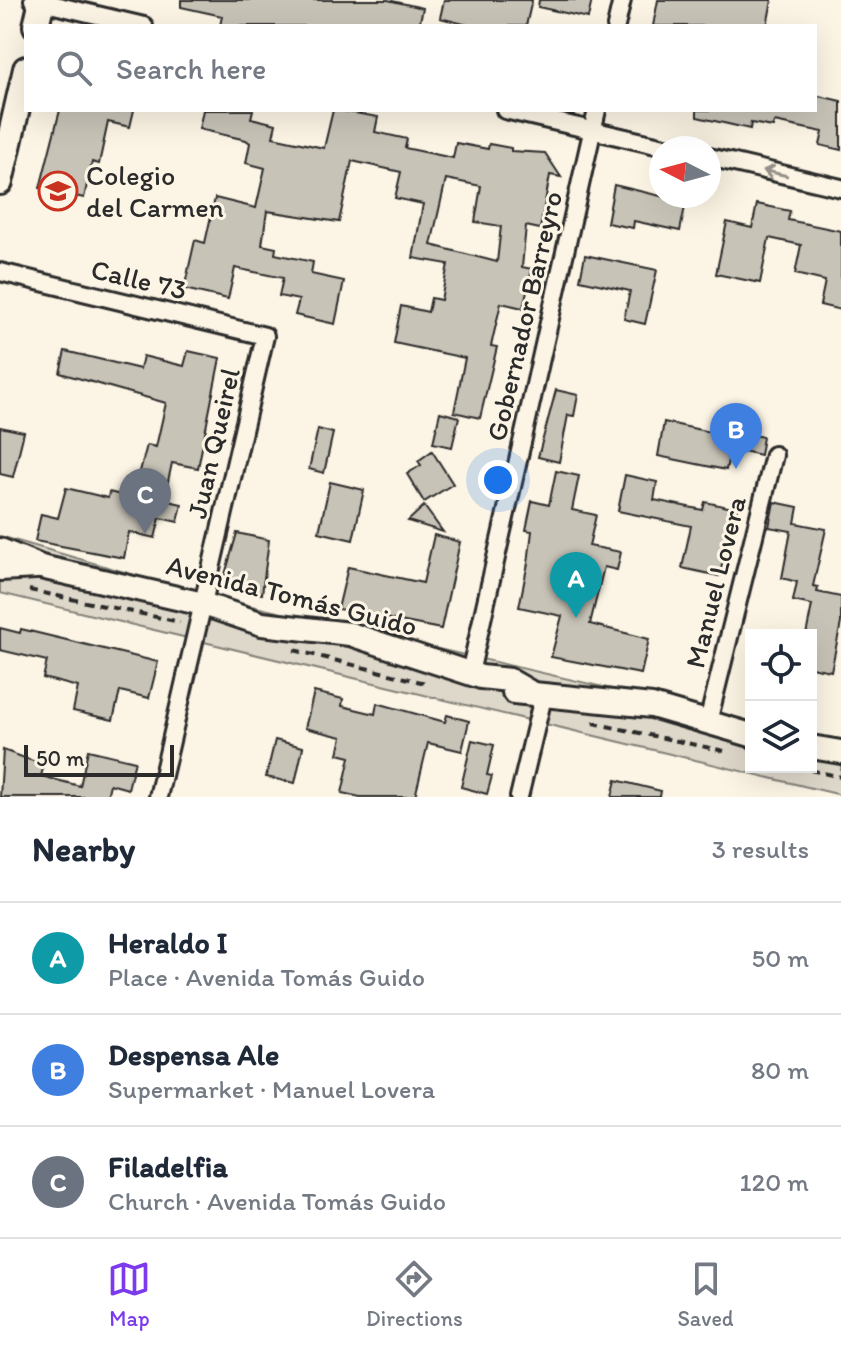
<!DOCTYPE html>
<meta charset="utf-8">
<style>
:root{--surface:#fff;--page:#f2f2f3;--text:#1f2937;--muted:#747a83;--line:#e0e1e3;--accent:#7c3aed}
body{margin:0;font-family:Itim,sans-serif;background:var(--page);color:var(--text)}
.controls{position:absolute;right:24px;bottom:24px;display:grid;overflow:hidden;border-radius:0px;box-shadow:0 8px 32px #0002}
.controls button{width:72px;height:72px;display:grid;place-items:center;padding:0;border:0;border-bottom:2px solid var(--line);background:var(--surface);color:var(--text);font:40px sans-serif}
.compass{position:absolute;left:649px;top:136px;width:72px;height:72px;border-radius:50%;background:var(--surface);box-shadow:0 8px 32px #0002;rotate:276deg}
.scale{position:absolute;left:24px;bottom:20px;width:150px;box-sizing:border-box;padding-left:8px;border:4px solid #2b2b2b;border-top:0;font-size:22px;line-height:28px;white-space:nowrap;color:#2b2b2b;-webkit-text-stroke:6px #fcf5e5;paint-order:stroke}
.you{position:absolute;left:498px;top:480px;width:28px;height:28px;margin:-20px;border:6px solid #fff;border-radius:50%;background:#1a73e8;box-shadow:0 0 0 12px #1a73e833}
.badge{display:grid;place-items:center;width:52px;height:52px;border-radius:50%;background:var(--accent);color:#fff;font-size:26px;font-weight:700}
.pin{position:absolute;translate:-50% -66px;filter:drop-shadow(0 2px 4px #0008)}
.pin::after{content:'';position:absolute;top:42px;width:28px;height:24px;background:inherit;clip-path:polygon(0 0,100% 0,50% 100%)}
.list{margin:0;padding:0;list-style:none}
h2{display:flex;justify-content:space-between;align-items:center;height:104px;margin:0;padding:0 32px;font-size:34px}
h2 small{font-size:26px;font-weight:400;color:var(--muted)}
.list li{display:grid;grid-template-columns:52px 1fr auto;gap:24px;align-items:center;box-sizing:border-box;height:112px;padding:0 32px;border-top:2px solid var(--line)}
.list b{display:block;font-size:30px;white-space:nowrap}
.list p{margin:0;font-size:26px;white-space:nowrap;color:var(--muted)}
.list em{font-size:26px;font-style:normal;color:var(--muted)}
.icon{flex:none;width:44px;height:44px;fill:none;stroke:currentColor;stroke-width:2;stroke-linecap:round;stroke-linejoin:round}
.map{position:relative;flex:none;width:841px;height:797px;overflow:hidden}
.search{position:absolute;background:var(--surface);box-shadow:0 8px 32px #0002;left:24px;right:24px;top:24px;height:88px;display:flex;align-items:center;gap:20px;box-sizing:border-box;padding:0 28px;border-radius:0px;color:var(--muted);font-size:30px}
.sheet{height:440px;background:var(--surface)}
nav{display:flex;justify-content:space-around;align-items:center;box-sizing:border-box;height:112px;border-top:2px solid var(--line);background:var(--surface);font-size:22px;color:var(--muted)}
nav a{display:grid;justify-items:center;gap:4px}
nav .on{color:var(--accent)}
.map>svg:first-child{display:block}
.green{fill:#ded8ca;stroke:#84827a;stroke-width:2}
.building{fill:#c8c3b7;stroke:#2b2b2b;stroke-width:2;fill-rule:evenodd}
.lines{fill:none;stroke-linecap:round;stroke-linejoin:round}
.street-casing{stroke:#2b2b2b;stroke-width:22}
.secondary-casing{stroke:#2b2b2b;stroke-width:28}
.primary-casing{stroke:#2b2b2b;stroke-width:30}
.path{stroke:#2b2b2b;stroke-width:4;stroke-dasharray:8 6;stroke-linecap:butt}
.street{stroke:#fcf5e5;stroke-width:16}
.secondary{stroke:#fcf5e5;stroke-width:22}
.primary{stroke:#fcf5e5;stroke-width:24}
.oneway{stroke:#949088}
.labels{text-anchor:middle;stroke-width:6;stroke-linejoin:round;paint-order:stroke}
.poi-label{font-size:28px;fill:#2b2b2b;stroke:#fcf5e5;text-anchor:start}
.street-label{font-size:28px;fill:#2b2b2b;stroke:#fcf5e5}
</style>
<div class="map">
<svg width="841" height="797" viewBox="0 0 841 797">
<rect width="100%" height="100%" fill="#fcf5e5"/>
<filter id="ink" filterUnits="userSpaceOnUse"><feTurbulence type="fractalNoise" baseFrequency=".0125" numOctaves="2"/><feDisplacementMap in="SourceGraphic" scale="16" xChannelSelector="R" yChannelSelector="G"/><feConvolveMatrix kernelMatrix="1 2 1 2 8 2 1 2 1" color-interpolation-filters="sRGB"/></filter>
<g filter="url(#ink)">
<path class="green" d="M 0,536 L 204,595 L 751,721 L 751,767 L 811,767 L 811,735 L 841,742 L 841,795 L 0,593 Z"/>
<g class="building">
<path d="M 181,0 L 388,0 L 423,8 L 419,26 L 220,26 L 222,16 L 181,7 Z"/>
<path d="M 444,0 L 532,0 L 526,26 L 472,26 L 440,18 Z"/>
<path d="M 539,0 L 592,0 L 588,18 L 538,7 Z"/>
<path d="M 658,0 L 772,0 L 767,26 L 653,26 Z"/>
<path d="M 815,95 L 841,101 L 841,150 L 820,145 L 823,132 L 774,122 L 773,127 L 751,123 L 750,129 L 697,117 L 697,110 L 815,110 Z"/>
<path d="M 60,110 L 134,110 L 130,127 L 108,122 L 99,164 L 92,162 L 84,198 L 40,188 Z"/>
<path d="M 203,110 L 253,110 L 251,118 L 276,124 L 273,137 L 324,148 L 333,110 L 337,110 L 378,117 L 375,132 L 407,139 L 405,148 L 453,158 L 456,143 L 488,149 L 489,144 L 511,148 L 511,151 L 545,153 L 561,177 L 550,175 L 540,229 L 526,226 L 522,267 L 532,269 L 523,308 L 501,303 L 491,346 L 497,347 L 480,418 L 454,412 L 465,358 L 394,343 L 401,306 L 428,312 L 431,298 L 441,300 L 448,264 L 413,258 L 423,204 L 395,198 L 401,172 L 352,161 L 339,222 L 267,211 L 262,245 L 276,248 L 275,254 L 313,262 L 311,274 L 344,281 L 335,324 L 295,315 L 299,300 L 279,296 L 283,278 L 235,268 L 228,299 L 184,289 L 195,240 L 205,243 L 215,198 L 256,208 L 265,168 L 246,163 L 250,143 L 246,140 L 199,129 ZM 446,179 L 481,186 L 475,222 L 501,226 L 497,262 L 431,245 Z"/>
<path d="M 614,185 L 686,202 L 680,231 L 634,221 L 633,228 L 607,223 Z"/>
<path d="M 757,204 L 790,211 L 788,220 L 841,231 L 841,310 L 820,305 L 825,281 L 795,274 L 801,245 L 769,238 L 760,283 L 716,274 L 727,222 L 752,228 Z"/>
<path d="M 585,255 L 657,270 L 645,324 L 624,319 L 630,291 L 580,280 Z"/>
<path d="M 65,351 L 140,369 L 143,356 L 184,366 L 188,351 L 220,358 L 198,468 L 172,463 L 164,500 L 182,504 L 178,522 L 160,518 L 155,538 L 129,532 L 124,558 L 35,541 L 41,514 L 58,518 L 66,488 L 108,498 L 109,492 L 133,498 L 147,445 L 156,447 L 166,403 L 60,373 Z"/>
<path d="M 556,390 L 578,395 L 574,416 L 568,415 L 559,462 L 538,457 Z"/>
<path d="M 440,412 L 459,417 L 452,447 L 433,443 Z"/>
<path d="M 664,422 L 733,437 L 726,470 L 658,456 Z"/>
<path d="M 0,427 L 24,432 L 13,477 L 0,474 Z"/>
<path d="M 318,429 L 333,433 L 324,473 L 309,469 Z"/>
<path d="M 734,431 L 763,437 L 760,455 L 731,448 Z"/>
<path d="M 432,451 L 453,484 L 424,502 L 407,474 L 421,465 L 418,461 Z"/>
<path d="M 556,471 L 579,476 L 572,510 L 596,515 L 589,546 L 621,552 L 617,570 L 604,567 L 590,624 L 649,639 L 641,674 L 551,657 L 562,616 L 519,607 L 528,563 L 532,531 L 526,530 L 532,501 L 549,505 Z"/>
<path d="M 625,475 L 657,482 L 654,500 L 703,510 L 705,502 L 737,509 L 719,576 L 682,568 L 691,526 L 618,511 Z"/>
<path d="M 330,482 L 364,490 L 353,540 L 319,532 Z"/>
<path d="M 774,502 L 798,507 L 795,523 L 826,529 L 813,586 L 818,587 L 817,592 L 841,597 L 841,623 L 831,671 L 811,667 L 811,635 L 806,635 L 812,605 L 793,601 L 797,582 L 782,578 L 791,531 L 769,527 Z"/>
<path d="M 424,506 L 443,532 L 408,521 Z"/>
<path d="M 237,533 L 269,540 L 262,594 L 222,585 Z"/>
<path d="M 434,535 L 460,542 L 441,629 L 338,609 L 348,567 L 423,583 Z"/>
<path d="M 0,628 L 20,633 L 21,629 L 158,662 L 149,698 L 120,691 L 113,720 L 73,711 L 78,687 L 43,678 L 47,661 L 0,650 Z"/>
<path d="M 314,692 L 343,699 L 342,706 L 375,714 L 377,703 L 445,722 L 447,715 L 469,721 L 462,751 L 428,743 L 415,797 L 360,797 L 342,793 L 350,757 L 338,754 L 342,737 L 305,728 Z"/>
<path d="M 275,740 L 303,747 L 295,783 L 266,777 Z"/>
<path d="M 472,740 L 494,745 L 487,775 L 492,776 L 487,794 L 461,787 Z"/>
<path d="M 3,750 L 44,765 L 41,776 L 80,786 L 88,750 L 135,761 L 128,789 L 110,784 L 107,797 L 0,797 Z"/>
<path d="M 616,780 L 661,791 L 660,797 L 612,797 Z"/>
</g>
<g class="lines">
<g class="street-casing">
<g id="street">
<path d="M 33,0 L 144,26"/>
<path d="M 616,26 L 622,0"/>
<path d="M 505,110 L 669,148"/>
<path d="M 709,157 L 841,188"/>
<path d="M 0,272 L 265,336 L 158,797"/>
<path d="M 470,673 L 597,110"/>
<path d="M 708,722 L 774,455"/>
<path d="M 519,797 L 544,693"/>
</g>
</g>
<g class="secondary-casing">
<g id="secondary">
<path d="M 0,550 L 41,567 L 203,604 L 262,624 L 350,634 L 481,677 L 509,680 L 528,691"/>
<path d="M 0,569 L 36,567"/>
<path d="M 514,692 L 652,706 L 751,735"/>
<path d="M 811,747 L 841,752"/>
</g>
</g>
<g class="primary-casing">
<g id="primary">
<path d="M 36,26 L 42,0"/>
<path d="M 0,182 L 26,69"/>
</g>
</g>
<g class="path">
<path d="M 29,590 L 180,622"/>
<path d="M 294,650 L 429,684"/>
<path d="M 593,723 L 729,752"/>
<path d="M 797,767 L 841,777"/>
</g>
<use href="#street" class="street"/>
<use href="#secondary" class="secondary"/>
<use href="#primary" class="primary"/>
</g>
<defs><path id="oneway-shaft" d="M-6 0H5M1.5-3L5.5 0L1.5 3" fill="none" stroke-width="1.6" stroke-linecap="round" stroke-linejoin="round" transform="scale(2)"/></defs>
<use class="oneway" href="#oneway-shaft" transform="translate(775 173) rotate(-167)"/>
</g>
<defs>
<g id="school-ring" transform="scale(2)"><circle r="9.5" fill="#fcf5e5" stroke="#c8321e" stroke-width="1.5"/><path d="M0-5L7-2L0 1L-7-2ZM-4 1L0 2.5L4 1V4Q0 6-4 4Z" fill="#c8321e"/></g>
</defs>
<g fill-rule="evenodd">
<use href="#school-ring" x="58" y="191"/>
</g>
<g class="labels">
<g class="poi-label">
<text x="86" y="185">Colegio<tspan x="86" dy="32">del Carmen</tspan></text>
</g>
<g class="street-label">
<text transform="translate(139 279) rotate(13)" y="10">Calle 73</text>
<text transform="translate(524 316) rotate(-77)" y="10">Gobernador Barreyro</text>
<text transform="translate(213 443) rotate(-77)" y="10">Juan Queirel</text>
<text transform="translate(715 582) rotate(-76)" y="10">Manuel Lovera</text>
<text transform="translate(292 595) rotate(14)" y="10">Avenida Tomás Guido</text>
</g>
</g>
</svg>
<div class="controls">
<button><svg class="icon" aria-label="locate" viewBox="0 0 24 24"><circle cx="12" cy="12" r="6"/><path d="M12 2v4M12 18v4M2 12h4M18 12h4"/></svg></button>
<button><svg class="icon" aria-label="layers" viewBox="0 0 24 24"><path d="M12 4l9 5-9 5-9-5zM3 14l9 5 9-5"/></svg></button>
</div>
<svg class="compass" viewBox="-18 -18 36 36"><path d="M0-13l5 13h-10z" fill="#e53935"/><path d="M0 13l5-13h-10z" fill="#747a83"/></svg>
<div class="scale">50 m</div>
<div class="you"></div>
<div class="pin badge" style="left:576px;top:618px;background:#0f9aa8">A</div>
<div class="pin badge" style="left:736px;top:469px;background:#3f7fe0">B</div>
<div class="pin badge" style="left:145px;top:534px;background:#6b7280">C</div>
<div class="search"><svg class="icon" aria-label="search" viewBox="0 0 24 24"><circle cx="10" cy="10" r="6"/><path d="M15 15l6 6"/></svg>Search here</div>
</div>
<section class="sheet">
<h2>Nearby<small>3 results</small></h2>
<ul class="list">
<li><span class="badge" style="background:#0f9aa8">A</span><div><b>Heraldo I</b><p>Place · Avenida Tomás Guido</p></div><em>50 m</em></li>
<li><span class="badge" style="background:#3f7fe0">B</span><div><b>Despensa Ale</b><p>Supermarket · Manuel Lovera</p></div><em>80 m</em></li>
<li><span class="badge" style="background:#6b7280">C</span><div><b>Filadelfia</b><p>Church · Avenida Tomás Guido</p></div><em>120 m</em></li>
</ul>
</section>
<nav>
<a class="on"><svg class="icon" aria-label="map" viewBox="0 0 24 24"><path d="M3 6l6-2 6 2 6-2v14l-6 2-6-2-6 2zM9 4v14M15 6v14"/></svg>Map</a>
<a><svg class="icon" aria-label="directions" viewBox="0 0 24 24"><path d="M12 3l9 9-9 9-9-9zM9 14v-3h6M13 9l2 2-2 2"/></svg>Directions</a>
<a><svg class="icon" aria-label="saved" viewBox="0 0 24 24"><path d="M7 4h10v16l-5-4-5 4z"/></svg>Saved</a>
</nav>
